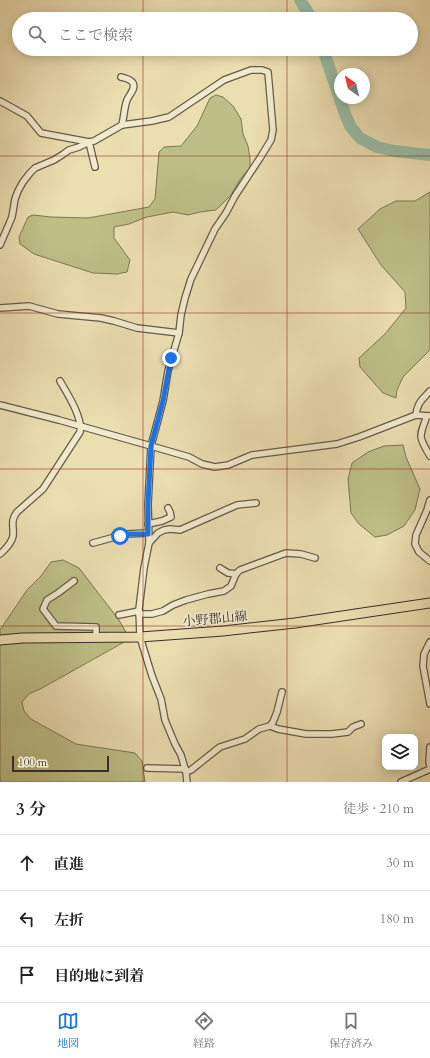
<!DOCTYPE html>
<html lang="ja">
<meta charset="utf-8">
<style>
:root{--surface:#fff;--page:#f2f2f2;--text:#222;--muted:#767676;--line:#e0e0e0;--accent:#1a73e8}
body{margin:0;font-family:Cardo,"Noto Serif JP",serif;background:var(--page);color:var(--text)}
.controls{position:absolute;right:12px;bottom:12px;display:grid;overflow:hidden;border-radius:8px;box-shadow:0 2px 10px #0003}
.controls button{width:36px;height:36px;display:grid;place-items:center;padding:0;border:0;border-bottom:1px solid var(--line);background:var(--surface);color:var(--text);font:20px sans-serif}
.compass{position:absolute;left:334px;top:68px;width:36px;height:36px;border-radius:50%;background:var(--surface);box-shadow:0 2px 10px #0003;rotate:326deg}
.scale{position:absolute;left:12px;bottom:10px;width:97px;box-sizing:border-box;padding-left:4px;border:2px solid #392f27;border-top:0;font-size:11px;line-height:14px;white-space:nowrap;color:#392f27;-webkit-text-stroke:3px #f2eacc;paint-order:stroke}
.stop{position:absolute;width:12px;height:12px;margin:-9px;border:3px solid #1a73e8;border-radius:50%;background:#fff}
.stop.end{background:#1a73e8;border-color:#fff;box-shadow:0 1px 4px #0008}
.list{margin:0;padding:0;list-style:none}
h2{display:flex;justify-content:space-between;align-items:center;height:52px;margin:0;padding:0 16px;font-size:17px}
h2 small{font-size:13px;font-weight:400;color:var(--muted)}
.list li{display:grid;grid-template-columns:26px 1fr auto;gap:12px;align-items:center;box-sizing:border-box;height:56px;padding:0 16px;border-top:1px solid var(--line)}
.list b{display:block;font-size:15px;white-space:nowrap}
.list em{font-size:13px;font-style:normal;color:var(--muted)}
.icon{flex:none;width:22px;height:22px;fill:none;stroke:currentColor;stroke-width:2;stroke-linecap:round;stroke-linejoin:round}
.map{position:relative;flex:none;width:430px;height:782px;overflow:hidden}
.search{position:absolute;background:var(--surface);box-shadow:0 2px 10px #0003;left:12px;right:12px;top:12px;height:44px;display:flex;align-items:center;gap:10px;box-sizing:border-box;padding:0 14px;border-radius:22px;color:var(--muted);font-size:15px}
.sheet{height:220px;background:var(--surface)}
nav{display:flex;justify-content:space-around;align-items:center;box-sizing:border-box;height:56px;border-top:1px solid var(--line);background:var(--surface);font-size:11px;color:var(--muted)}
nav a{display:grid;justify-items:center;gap:2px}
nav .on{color:var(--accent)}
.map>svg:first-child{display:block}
.green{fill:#bebf87;stroke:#7c7757}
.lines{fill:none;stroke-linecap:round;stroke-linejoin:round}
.river{stroke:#99bda6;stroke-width:12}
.street-casing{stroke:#665b4a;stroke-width:8}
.primary-casing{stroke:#392f27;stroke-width:11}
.street{stroke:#f2eacc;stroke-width:5.5}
.primary{stroke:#ebdeb1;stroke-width:9}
.route{stroke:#1a73e8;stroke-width:5}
.grid{fill:none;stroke:#8f2418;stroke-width:1;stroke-opacity:0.55}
.labels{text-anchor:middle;stroke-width:3;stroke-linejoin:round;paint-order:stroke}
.street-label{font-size:13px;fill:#392f27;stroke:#f2eacc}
</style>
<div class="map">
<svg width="430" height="782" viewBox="0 0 430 782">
<rect width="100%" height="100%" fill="#ebdeb1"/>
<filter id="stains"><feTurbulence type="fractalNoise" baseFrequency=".005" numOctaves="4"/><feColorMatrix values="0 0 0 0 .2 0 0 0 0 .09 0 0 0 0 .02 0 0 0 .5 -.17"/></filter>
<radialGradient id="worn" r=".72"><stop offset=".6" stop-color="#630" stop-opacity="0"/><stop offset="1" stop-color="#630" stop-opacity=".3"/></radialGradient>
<g class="green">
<path d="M 216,95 L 223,97 L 233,106 L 241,119 L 243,134 L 248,146 L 250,158 L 250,168 L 241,178 L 231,195 L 216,210 L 200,212 L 188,215 L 173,212 L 147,217 L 129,224 L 114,227 L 114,238 L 130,260 L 127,272 L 117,274 L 93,273 L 34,254 L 20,244 L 19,237 L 28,217 L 33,215 L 51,217 L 88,218 L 149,207 L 155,199 L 159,152 L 164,147 L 181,146 L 197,126 L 210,98 Z"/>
<path d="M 430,192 L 430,350 L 403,377 L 397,390 L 396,398 L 383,393 L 360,367 L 359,358 L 385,334 L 406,308 L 405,292 L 381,265 L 358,229 L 380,209 L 396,201 L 415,201 Z"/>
<path d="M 403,445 L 406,457 L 420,489 L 415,510 L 404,526 L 387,535 L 375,537 L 359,524 L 351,513 L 348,479 L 352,463 L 368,452 L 384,446 Z"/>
<path d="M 63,560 L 79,568 L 119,620 L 127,634 L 126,641 L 42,688 L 29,694 L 22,702 L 24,711 L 31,719 L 76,744 L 135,753 L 142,761 L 145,782 L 0,782 L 0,630 L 27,590 L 41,576 L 51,562 Z"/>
</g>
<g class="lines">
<g class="river">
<path d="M 300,0 L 312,19"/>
<path d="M 323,49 L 344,111 L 350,126 L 360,138 L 377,147 L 394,151 L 430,155"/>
</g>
<g class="street-casing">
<g id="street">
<path d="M 121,77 C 125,78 131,79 133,83 C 136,89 129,95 127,100 C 124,108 124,117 122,125"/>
<path d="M 0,101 L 27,116 L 41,133 L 89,142 L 94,141 L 122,125 L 152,121 L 169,117 L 224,80 L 251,70 L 262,70 L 268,72 L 273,130 L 271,140 L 260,158 L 235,196 L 226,213 L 215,229 L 191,279 L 185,298 L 181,315 L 179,333 L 168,371 L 163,401 L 151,446 L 148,504 L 149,543 L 144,568 L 139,609 L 140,637 L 152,676 L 161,699 L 165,720 L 175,744 L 181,755 L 186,772 L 187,782"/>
<path d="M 0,245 L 12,217 L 15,199 L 18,191 L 23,182 L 30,173 L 35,168 L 54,160 L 62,155 L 69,150 L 79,147 L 89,142 L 95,167"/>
<path d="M 0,308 L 29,306 L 58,314 L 101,318 L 114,321 L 137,328 L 179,333"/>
<path d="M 0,405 L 59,420 L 151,446 L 189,457 L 202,464 L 215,467 L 228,465 L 252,455 L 337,444 L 359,437 L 416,415 L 430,416"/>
<path d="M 416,415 C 417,403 422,400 430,391"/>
<path d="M 427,416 C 419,437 418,436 430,456"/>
<path d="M 430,500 L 427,510 L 416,535 L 415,544 L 419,552 L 430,561"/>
<path d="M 148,524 L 162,521 L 171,517 L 170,512 L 168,508"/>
<path d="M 93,543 L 126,534 L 148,533"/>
<path d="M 149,543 L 158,533 L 164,530 L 170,529 L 180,530 L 237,505 L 256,503"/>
<path d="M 0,554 C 5,550 12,542 13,536 C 14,526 10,521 17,512 L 43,489 L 80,432 C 83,418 67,393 60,381"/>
<path d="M 220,568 L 228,573 L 236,574"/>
<path d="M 74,581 L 58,593 L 47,600 L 43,609 L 56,626 L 96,627 L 96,637"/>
<path d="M 139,614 L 152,614 L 163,611 L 173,605 L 186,600 L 208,594 L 224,591 L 231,586 L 236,574 L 240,570 L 286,553 L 301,554 L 315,558"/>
<path d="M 119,615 L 139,611"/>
<path d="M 430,642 L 424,654 L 423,666 L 430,704"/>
<path d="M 270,726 L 278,729 L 306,734 L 332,734 L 348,732 L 353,727 L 361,724"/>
<path d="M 430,747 L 429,762 L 430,766"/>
<path d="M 147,768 L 185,769"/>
<path d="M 186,772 L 191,770 L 220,747 L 245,739 L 259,729 L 270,726 L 273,722 L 277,712 L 282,692"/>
<path d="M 401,782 L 430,769"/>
</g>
</g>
<g class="primary-casing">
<path id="primary" d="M 0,640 L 22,638 L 140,637 L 223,631 L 295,623 L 430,603"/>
</g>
<use href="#street" class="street"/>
<use href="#primary" class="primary"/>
</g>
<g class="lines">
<path class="route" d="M 120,536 L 126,534 L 148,534 L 148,504 L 151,446 L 163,401 L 171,358"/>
</g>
<path class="grid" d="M 143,0 L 143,19M 287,0 L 287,19M 143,49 L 143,782M 287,49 L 287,782M 0,156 L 430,156M 0,313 L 430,313M 0,469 L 430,469M 0,626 L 430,626"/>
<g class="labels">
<g class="street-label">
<text transform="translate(215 618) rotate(-5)" y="5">小野郡山線</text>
</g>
</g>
<rect width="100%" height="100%" filter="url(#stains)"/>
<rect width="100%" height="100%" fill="url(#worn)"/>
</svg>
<div class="controls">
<button><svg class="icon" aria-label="layers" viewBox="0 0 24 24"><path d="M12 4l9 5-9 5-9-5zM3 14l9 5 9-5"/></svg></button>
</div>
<svg class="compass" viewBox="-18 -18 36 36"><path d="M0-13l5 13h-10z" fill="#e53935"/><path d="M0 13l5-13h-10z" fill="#767676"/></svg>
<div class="scale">100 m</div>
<div class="stop" style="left:120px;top:536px"></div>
<div class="stop end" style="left:171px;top:358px"></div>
<div class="search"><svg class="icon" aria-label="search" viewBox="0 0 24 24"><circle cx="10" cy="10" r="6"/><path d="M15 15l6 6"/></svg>ここで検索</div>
</div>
<section class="sheet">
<h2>3 分<small>徒歩 · 210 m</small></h2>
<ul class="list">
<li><svg class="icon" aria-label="ahead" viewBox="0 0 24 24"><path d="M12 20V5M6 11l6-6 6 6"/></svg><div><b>直進</b></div><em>30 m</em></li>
<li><svg class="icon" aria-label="left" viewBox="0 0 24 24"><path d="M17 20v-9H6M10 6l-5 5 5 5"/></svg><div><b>左折</b></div><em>180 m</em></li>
<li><svg class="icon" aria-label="arrive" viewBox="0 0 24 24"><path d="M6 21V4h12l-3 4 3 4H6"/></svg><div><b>目的地に到着</b></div></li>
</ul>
</section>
<nav>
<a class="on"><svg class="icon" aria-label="map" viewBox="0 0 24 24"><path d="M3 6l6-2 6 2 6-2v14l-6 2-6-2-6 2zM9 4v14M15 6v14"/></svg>地図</a>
<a><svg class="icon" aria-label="directions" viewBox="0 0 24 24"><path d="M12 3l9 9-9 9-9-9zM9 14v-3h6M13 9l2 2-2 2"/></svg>経路</a>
<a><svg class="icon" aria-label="saved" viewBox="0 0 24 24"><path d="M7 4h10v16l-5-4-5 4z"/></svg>保存済み</a>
</nav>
